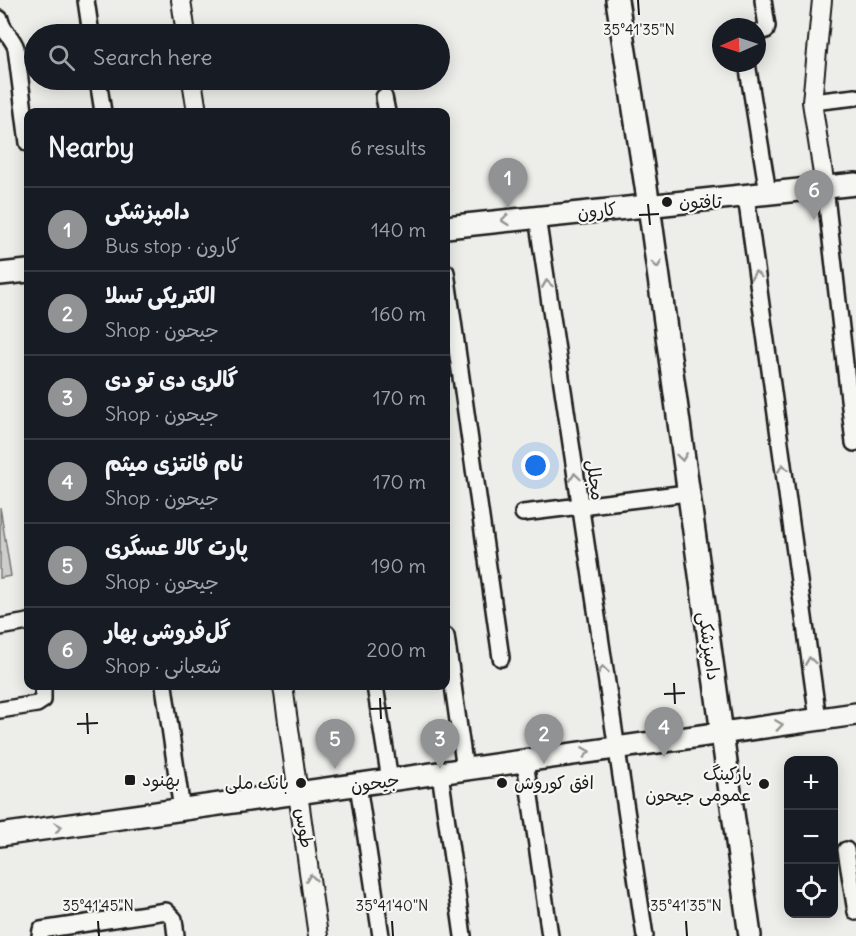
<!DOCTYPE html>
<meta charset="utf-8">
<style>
:root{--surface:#171b24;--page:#20242c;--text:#f1f3f6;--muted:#9ea1a6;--line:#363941;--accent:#919294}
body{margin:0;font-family:Delius,"Playpen Sans Arabic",sans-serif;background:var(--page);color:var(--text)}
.controls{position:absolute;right:18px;bottom:18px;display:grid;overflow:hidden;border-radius:12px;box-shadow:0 3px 15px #0003}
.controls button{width:54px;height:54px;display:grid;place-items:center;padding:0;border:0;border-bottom:2px solid var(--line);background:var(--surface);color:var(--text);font:30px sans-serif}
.compass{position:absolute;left:712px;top:18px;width:54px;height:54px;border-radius:50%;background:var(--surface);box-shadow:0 3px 15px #0003;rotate:267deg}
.you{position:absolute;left:536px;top:466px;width:21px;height:21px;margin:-15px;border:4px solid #fff;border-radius:50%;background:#1a73e8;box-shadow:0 0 0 9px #1a73e833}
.badge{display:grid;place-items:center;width:39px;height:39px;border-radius:50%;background:var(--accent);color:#fff;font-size:20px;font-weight:700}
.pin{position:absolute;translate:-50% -50px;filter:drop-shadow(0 2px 3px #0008)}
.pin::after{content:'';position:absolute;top:32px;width:21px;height:18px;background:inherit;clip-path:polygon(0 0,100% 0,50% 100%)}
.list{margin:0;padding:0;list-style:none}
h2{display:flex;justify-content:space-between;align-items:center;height:78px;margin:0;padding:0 24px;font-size:26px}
h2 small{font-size:20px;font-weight:400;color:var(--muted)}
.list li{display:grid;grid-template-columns:39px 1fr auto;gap:18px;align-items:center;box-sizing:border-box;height:84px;padding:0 24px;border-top:2px solid var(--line)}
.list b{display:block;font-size:22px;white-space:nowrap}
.list p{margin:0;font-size:20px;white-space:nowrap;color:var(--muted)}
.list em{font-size:20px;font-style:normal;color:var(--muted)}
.icon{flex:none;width:33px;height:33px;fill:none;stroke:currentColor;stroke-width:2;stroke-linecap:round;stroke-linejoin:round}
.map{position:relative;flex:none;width:856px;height:936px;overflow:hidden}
.search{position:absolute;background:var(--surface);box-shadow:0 3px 15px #0003;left:24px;top:24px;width:426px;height:66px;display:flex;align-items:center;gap:15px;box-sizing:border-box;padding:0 21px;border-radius:33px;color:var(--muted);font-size:22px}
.panel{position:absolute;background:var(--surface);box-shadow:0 3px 15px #0003;left:24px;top:108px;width:426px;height:582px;border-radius:12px}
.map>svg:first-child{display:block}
.green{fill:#cececb;stroke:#757574;stroke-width:1.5}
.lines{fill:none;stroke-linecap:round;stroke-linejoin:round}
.minor-casing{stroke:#1c1c1c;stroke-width:20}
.tertiary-casing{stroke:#1c1c1c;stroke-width:22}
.secondary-casing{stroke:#1c1c1c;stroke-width:26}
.minor{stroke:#f6f6f2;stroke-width:15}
.tertiary{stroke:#f6f6f2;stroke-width:18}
.secondary{stroke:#f6f6f2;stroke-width:21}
.oneway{stroke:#949492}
.ticks{fill:none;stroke:#1c1c1c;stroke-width:2}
.poi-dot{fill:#1c1c1c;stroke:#f6f6f2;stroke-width:2}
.labels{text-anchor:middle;stroke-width:4.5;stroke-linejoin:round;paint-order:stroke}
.poi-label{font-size:18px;fill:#1c1c1c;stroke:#f6f6f2;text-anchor:start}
.street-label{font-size:18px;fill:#1c1c1c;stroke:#f6f6f2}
.ticks-label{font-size:15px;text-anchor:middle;fill:#1c1c1c;stroke:#f6f6f2;stroke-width:4.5;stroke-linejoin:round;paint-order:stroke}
</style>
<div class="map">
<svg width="856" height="936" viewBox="0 0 856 936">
<rect width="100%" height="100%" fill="#edede9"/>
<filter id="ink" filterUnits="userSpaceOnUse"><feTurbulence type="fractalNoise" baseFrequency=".0167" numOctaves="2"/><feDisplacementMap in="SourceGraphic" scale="12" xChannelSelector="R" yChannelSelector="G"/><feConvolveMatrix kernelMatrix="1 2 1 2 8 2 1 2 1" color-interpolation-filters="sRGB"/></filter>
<g filter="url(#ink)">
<path class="green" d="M 0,507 L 11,576 L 0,578 Z"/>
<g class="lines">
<g class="minor-casing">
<g id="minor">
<path d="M 86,0 L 91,34"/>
<path d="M 0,19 C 2,31 12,36 16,48 L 28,143"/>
<path d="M 757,33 L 766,30 L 767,26 L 763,0"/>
<path d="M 747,63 L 768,193"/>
<path d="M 98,80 L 103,112"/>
<path d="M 384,97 L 387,112"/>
<path d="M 812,102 L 856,97"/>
<path d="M 825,187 L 854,443"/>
<path d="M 746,196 L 818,719"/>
<path d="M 537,217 L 645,936"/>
<path d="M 446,272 L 501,658"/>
<path d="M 523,513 L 687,493"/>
<path d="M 0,627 L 28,622"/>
<path d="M 446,636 L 465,770"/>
<path d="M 164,686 L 182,810"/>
<path d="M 375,686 L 390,780"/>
<path d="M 0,710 L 37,704 L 43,700 L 43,686"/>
<path d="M 525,761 L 550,936"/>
<path d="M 440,773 L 463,936"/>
<path d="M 358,785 L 381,936"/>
<path d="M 846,850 L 856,912"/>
<path d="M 40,936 L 41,930 L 166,911 L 174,919 L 176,936"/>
</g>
</g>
<g class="tertiary-casing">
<g id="tertiary">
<path d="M 181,0 L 186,34"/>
<path d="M 822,0 L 812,102 L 825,187"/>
<path d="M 192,80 L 197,112"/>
<path d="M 283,686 L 318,936"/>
</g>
</g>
<g class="secondary-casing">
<g id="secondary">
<path d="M 617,0 L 649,206 L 750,936"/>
<path d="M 446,227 L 856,184"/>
<path d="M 0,274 L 28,271"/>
<path d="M 0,835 L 856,714"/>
</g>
</g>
<use href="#minor" class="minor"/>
<use href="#tertiary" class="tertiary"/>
<use href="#secondary" class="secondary"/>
</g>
<defs><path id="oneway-chevron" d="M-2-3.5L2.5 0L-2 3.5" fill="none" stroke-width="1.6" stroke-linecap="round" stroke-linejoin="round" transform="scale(1.5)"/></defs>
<g class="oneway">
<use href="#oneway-chevron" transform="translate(505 220) rotate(174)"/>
<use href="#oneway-chevron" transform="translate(657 264) rotate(82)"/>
<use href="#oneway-chevron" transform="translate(756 275) rotate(-98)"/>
<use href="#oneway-chevron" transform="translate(547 284) rotate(-98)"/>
<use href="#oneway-chevron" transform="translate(682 457) rotate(82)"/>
<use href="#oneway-chevron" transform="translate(783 468) rotate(-98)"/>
<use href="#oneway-chevron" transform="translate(575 477) rotate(-98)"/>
<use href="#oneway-chevron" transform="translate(810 661) rotate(-98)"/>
<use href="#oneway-chevron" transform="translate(603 670) rotate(-98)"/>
<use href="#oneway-chevron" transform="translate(779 725) rotate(-8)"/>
<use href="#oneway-chevron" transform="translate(586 752) rotate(-8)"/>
<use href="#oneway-chevron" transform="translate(58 827) rotate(-8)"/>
<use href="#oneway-chevron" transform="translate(311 878) rotate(-97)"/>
</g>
</g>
<path class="ticks" d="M 638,0 L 639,15M 648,204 L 650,225M 639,215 L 659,214M 674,683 L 675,704M 664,694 L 685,693M 380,698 L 381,719M 370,709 L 391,708M 87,713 L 88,734M 77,724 L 98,723M 98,921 L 99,936M 392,921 L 393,936M 686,921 L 687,936"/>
<g class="poi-dot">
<circle cx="667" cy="202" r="6"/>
<rect x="124" y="774" width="12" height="12" rx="3"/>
<circle cx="301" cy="783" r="6"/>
<circle cx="502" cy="783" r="6"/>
<circle cx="764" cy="784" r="6"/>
</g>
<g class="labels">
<g class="poi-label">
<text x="679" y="208">تافتون</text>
<text x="752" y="780" text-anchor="end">پارکینگ<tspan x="752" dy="21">عمومی جیحون</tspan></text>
<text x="142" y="786">بهنود</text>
<text x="289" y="789" text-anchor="end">بانک ملی</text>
<text x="514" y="789">افق کوروش</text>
</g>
<g class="street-label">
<text transform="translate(597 211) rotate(-6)" y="6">کارون</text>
<text transform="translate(595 480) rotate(82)" y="6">مجلل</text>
<text transform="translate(709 646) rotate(82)" y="6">دامپزشکی</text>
<text transform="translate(375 783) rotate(-8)" y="6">جیحون</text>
<text transform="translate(304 828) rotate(82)" y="6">طوس</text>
</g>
</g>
<g class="ticks-label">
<text x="639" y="35">35°41'35"N</text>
<text x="98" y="911">35°41'45"N</text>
<text x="392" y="911">35°41'40"N</text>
<text x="686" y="911">35°41'35"N</text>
</g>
</svg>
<div class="controls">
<button>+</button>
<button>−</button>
<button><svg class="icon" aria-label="locate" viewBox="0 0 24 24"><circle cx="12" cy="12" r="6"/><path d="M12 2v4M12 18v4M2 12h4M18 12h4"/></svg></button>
</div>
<svg class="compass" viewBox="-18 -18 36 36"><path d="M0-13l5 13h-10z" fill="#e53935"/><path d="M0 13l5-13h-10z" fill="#9ea1a6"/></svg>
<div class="you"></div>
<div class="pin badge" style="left:508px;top:208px">1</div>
<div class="pin badge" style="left:544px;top:764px">2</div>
<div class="pin badge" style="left:440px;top:769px">3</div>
<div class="pin badge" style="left:664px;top:757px">4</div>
<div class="pin badge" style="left:335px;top:769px">5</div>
<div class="pin badge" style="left:814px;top:220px">6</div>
<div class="search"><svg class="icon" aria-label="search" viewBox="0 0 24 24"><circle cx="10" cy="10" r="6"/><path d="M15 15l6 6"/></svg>Search here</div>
<section class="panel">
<h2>Nearby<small>6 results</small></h2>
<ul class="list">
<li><span class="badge">1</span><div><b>دامپزشکی</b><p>Bus stop · کارون</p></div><em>140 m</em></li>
<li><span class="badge">2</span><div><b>الکتریکی تسلا</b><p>Shop · جیحون</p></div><em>160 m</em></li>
<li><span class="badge">3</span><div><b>گالری دی تو دی</b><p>Shop · جیحون</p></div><em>170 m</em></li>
<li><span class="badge">4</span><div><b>نام فانتزی میثم</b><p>Shop · جیحون</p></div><em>170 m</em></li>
<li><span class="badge">5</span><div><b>پارت کالا عسگری</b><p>Shop · جیحون</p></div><em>190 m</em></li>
<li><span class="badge">6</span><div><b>گل‌فروشی بهار</b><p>Shop · شعبانی</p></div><em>200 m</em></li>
</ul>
</section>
</div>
